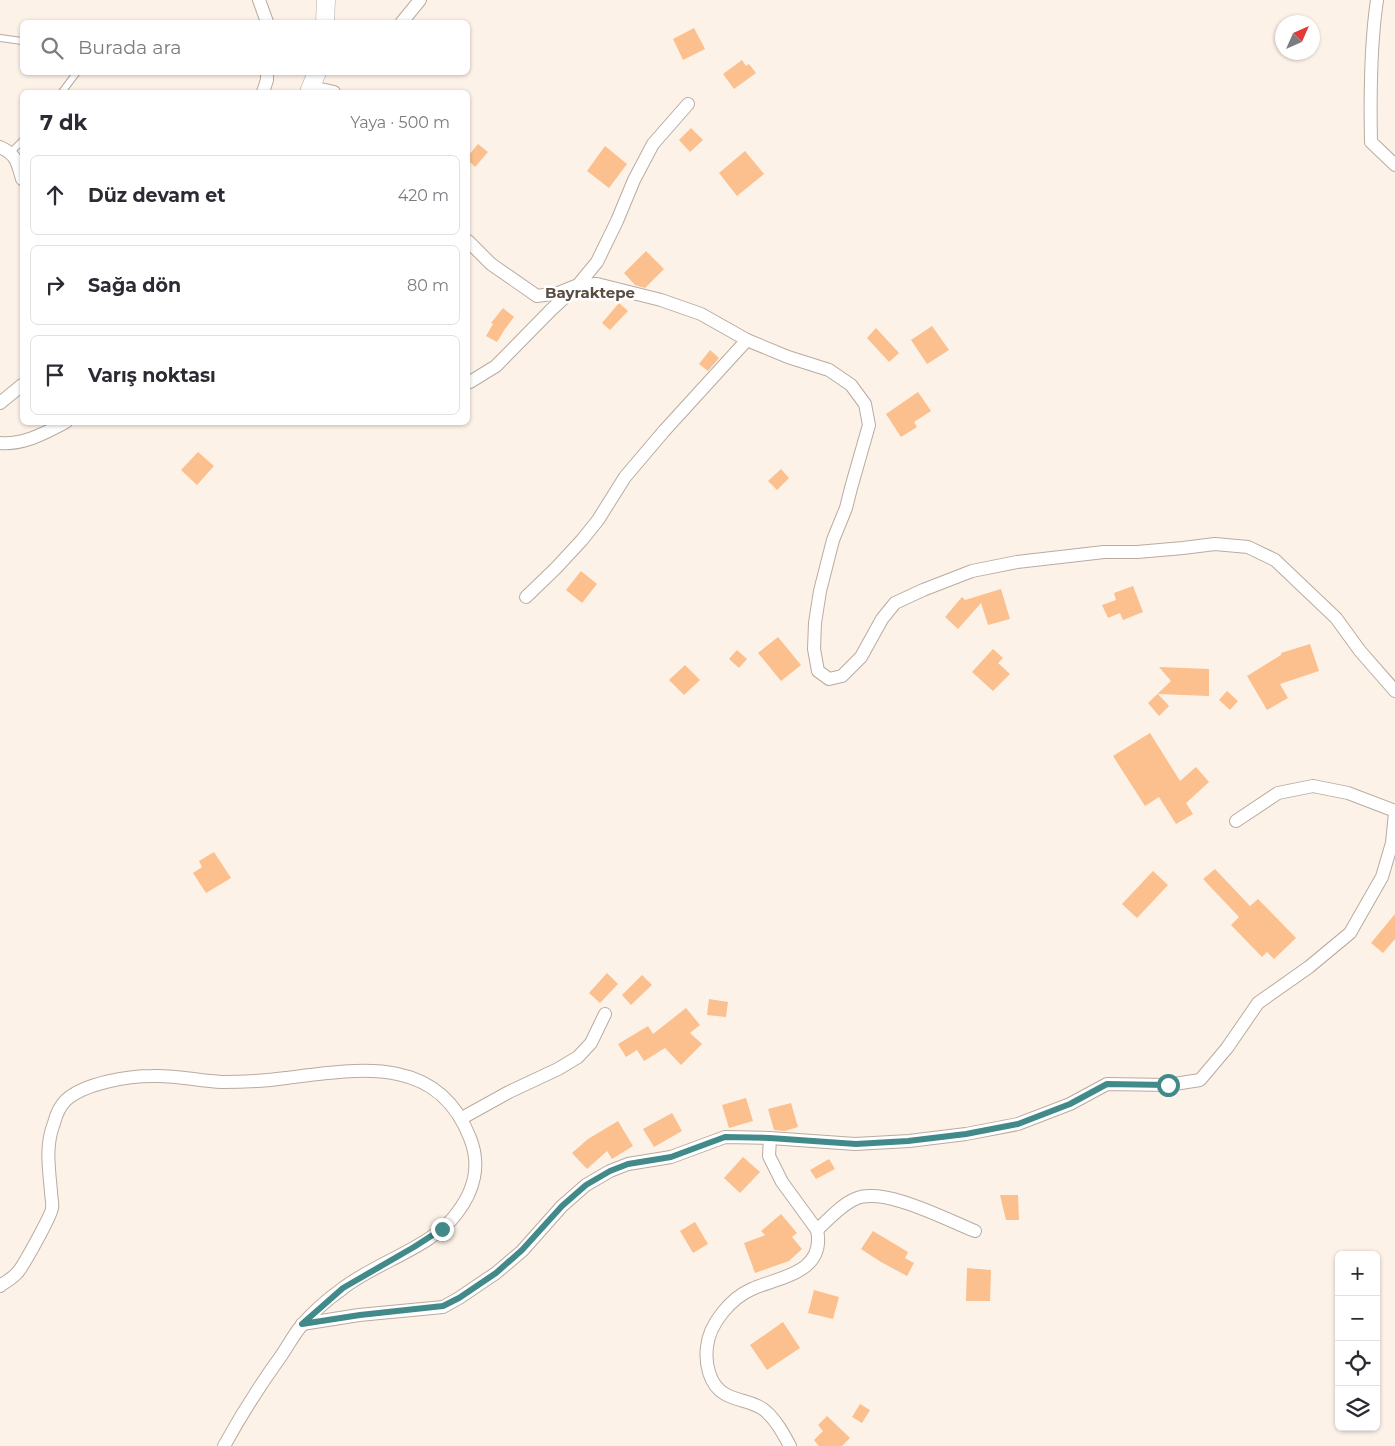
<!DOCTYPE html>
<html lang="tr">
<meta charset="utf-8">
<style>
:root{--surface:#fff;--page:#f7f7f7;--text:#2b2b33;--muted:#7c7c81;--line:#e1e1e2}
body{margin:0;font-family:Montserrat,sans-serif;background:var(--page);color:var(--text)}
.controls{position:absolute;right:15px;bottom:15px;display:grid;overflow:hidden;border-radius:8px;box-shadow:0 1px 4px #0004}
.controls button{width:45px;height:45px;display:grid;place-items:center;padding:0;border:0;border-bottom:1px solid var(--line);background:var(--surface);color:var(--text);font:25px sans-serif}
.compass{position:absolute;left:1275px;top:15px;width:45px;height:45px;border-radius:50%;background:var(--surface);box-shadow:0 1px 4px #0004;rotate:45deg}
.stop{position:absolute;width:15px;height:15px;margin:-11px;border:4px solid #428a8a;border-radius:50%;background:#fff}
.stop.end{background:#428a8a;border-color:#fff;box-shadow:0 1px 5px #0008}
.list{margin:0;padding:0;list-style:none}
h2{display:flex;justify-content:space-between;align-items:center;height:65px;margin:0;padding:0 20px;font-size:21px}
h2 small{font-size:16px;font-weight:400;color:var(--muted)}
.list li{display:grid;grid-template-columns:32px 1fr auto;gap:15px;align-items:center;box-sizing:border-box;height:80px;margin:0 10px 10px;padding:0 10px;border:1px solid var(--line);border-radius:8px}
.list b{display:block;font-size:19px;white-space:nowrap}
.list em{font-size:16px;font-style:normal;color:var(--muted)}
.icon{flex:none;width:28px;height:28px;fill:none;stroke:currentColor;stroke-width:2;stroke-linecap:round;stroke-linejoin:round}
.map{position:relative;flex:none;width:1395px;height:1446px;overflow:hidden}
.search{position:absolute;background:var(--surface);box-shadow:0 1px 4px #0004;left:20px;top:20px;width:450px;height:55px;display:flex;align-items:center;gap:12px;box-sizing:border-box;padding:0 18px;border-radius:8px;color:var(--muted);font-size:19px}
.panel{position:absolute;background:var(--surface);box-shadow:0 1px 4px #0004;left:20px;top:90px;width:450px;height:335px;border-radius:8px}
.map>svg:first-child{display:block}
.building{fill:#fbc08d}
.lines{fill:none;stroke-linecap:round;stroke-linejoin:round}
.lane-casing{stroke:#b9aba0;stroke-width:8}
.street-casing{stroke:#b9aba0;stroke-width:14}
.secondary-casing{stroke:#b9aba0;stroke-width:19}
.lane{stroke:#fff;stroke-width:6}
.street{stroke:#fff;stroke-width:12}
.secondary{stroke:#fff;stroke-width:18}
.route{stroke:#428a8a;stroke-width:6}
.labels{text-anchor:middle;stroke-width:5;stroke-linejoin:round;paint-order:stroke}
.quarter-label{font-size:15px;font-weight:bold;fill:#584c43;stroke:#fff}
</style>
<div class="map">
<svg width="1395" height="1446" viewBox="0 0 1395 1446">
<rect width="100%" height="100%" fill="#fdf2e8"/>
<g class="building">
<path d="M 694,28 L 705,49 L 683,60 L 673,39 Z"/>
<path d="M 742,60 L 746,66 L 749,64 L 756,73 L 734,89 L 723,74 Z"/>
<path d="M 691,128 L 703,140 L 690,152 L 679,140 Z"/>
<path d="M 478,144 L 488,152 L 475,167 L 468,160 L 468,156 Z"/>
<path d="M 605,146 L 627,164 L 609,188 L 587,171 Z"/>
<path d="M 745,151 L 764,174 L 737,196 L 719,173 Z"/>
<path d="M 646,251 L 664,269 L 645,288 L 635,285 L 624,273 Z"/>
<path d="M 619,303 L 628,311 L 610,330 L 602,323 Z"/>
<path d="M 503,308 L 514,317 L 505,329 L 497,342 L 486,336 L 493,324 L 491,323 Z"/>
<path d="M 932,326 L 949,350 L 927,364 L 911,340 Z"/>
<path d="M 876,328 L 899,353 L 889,362 L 867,338 Z"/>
<path d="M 710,350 L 719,358 L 708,371 L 699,364 Z"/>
<path d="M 918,392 L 931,411 L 914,422 L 917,427 L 901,437 L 886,414 Z"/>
<path d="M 198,452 L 214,466 L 197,485 L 181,470 Z"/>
<path d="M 781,469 L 789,478 L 777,490 L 768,481 Z"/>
<path d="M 581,571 L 597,584 L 582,603 L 566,590 Z"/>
<path d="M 1133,586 L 1143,612 L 1123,620 L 1120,613 L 1108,618 L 1102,605 L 1116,600 L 1114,593 Z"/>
<path d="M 1001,589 L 1010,619 L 988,625 L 981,603 L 958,629 L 945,617 L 962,597 L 965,600 Z"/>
<path d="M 778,637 L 801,665 L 781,681 L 758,653 Z"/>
<path d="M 1310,644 L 1319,671 L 1280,684 L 1288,698 L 1267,710 L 1247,676 L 1281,655 L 1281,653 Z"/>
<path d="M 993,649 L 1003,658 L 998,663 L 1010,674 L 993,691 L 972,672 Z"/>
<path d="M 737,650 L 747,659 L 739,668 L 729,659 Z"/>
<path d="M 685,665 L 700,680 L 684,695 L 669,680 Z"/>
<path d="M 1159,667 L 1209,669 L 1209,696 L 1158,694 L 1169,706 L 1159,716 L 1148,703 L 1171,681 Z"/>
<path d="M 1227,691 L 1238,701 L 1230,710 L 1219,700 Z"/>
<path d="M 1150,733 L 1180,781 L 1196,767 L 1209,782 L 1186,803 L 1193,814 L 1176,824 L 1159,797 L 1145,806 L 1113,756 Z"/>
<path d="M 214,852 L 231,878 L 206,893 L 193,873 L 202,867 L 199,861 Z"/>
<path d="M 1215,869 L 1250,906 L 1258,899 L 1296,938 L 1274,959 L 1267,952 L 1262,957 L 1231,925 L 1239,917 L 1203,879 Z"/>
<path d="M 1153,871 L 1168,885 L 1137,918 L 1122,904 Z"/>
<path d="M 1395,914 L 1395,939 L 1383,953 L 1371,943 Z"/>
<path d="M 607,973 L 618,984 L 600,1003 L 589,993 Z"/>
<path d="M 642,975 L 652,985 L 631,1005 L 622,995 Z"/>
<path d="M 709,999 L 728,1002 L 726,1017 L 707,1015 Z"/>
<path d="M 686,1008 L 700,1025 L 690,1033 L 702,1044 L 681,1065 L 665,1048 L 644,1061 L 637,1050 L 626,1057 L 618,1044 L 648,1026 L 653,1034 Z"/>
<path d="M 746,1098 L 753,1121 L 729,1128 L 722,1105 Z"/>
<path d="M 791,1103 L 798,1127 L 785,1131 L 774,1130 L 768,1109 Z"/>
<path d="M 672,1113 L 682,1131 L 654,1147 L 643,1129 Z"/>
<path d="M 618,1121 L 633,1146 L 612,1159 L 607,1151 L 587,1169 L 572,1153 L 588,1139 Z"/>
<path d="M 743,1157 L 760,1172 L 740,1193 L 724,1178 Z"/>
<path d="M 829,1159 L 835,1169 L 816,1179 L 810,1170 Z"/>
<path d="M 1000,1195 L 1018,1195 L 1019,1220 L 1006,1220 Z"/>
<path d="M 781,1214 L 797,1233 L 792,1237 L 802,1249 L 789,1261 L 755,1273 L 744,1243 L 765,1235 L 761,1231 Z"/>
<path d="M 695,1222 L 708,1244 L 693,1253 L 680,1231 Z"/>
<path d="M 873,1231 L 908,1252 L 905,1258 L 914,1263 L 907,1276 L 881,1262 L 861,1249 Z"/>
<path d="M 967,1268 L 991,1270 L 990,1301 L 966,1301 Z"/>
<path d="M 814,1290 L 839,1297 L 833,1319 L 808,1313 Z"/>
<path d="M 783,1322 L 800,1348 L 767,1370 L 750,1345 Z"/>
<path d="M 860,1404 L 870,1410 L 862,1423 L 852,1417 Z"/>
<path d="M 827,1416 L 850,1438 L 842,1446 L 819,1446 L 814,1440 L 823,1431 L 818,1425 Z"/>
</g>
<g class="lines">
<g class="lane-casing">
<g id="lane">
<path d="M 0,38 L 22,41"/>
<path d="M 62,92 L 77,72"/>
<path d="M 11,152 L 22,141"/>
</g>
</g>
<g class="street-casing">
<g id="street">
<path d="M 259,0 L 267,22"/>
<path d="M 1377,0 C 1370,47 1370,95 1371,142 L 1395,165"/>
<path d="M 402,22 L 420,0"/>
<path d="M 312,87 L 334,92"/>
<path d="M 263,92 L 267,80 L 267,72"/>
<path d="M 0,147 C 17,155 17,162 22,179"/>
<path d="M 468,241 L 491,264 L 537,296 L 558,293 L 578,285 L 597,284 L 661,300 L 701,314 L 747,340 L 788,357 L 829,370 L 851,385 L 865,404 L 869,425 L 851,488 L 846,508 L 833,540 L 820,591 L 815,623 L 814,649 L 818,671 L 829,679 L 842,676 L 861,657 L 882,619 L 895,603 L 923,590 L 972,571 L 1017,562 L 1104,552 L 1137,552 L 1183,548 L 1215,544 L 1248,547 L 1275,560 L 1336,618 L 1360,651 L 1395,691"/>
<path d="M 468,382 L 470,382 L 496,366 L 551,310 L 578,285 L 597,262 L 617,221 L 634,180 L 653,144 L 688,104"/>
<path d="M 0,403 L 22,385"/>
<path d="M 0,443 C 24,445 45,433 66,422"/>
<path d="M 526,597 L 556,568 L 582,540 L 598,520 L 625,477 L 664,431 L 747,340"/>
<path d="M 1236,821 L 1278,793 L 1313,786 L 1348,793 L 1395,811"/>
<path d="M 462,1118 L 509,1092 L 558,1069 L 578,1057 L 591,1043 L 605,1014"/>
<path d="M 770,1138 L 769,1156 L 782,1182 L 817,1230 C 826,1273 779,1277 752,1289 C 731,1298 709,1324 707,1347 C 705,1363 709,1385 725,1394 C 737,1401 751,1401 763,1409 C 775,1418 783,1433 790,1446"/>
<path d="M 817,1230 C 829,1219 841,1205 855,1199 C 884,1186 947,1220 975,1231"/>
<path d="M 0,1286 C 5,1282 13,1278 17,1273 C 23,1267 52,1214 52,1208 C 53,1203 51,1197 51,1192 C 49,1168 45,1146 54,1123 C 56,1115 60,1106 66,1100 C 85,1083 128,1076 153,1076 C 176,1075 199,1081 222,1082 C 243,1082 265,1081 286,1078 C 358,1069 438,1054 470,1138 C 481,1165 474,1191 457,1213 C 433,1247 374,1263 342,1289 C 328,1299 313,1312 302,1325 C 294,1334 288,1346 281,1356 C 260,1385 241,1415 224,1446"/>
<path d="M 302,1324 L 359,1315 L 443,1307 L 459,1298 L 496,1273 L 522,1251 L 562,1206 L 586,1185 L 610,1171 L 628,1164 L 671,1157 L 725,1137 L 770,1138 L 855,1144 L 909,1141 L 966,1134 L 1018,1124 L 1070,1104 L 1107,1084 L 1168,1085 L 1200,1080 L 1227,1048 L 1258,1003 L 1309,967 L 1350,933 L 1382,877 L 1392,843 L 1395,813"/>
</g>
</g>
<g class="secondary-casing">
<g id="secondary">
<path d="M 325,22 L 326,0"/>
<path d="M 309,92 L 317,72"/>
</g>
</g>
<use href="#lane" class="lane"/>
<use href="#street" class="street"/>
<use href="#secondary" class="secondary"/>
</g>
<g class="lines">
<path class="route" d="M 442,1229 L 414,1247 L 343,1288 L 302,1324 L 360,1315 L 443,1306 L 459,1298 L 496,1273 L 522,1250 L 562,1206 L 586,1185 L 610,1171 L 628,1164 L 671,1157 L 725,1137 L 770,1138 L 856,1144 L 908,1141 L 966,1134 L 1018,1124 L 1070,1104 L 1107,1084 L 1168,1085"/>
</g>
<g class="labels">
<g class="quarter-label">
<text x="590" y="298">Bayraktepe</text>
</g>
</g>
</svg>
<div class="controls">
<button>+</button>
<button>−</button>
<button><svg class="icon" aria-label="locate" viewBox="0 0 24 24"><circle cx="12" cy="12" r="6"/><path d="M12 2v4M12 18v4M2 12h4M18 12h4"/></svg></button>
<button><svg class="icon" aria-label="layers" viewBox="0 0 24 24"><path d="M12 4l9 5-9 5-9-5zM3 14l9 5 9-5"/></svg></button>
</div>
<svg class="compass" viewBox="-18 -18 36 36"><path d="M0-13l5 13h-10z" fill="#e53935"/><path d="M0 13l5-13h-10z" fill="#7c7c81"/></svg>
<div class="stop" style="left:1168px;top:1085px"></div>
<div class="stop end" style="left:442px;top:1229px"></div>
<div class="search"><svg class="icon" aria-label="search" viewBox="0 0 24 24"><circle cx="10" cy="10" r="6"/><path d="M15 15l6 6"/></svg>Burada ara</div>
<section class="panel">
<h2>7 dk<small>Yaya · 500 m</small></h2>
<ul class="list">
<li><svg class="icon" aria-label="ahead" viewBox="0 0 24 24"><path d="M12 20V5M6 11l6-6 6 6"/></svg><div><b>Düz devam et</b></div><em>420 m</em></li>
<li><svg class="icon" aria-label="right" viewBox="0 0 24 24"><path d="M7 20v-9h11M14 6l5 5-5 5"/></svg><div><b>Sağa dön</b></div><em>80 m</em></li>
<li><svg class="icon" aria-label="arrive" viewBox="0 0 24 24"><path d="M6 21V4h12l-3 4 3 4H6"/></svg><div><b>Varış noktası</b></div></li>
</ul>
</section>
</div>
